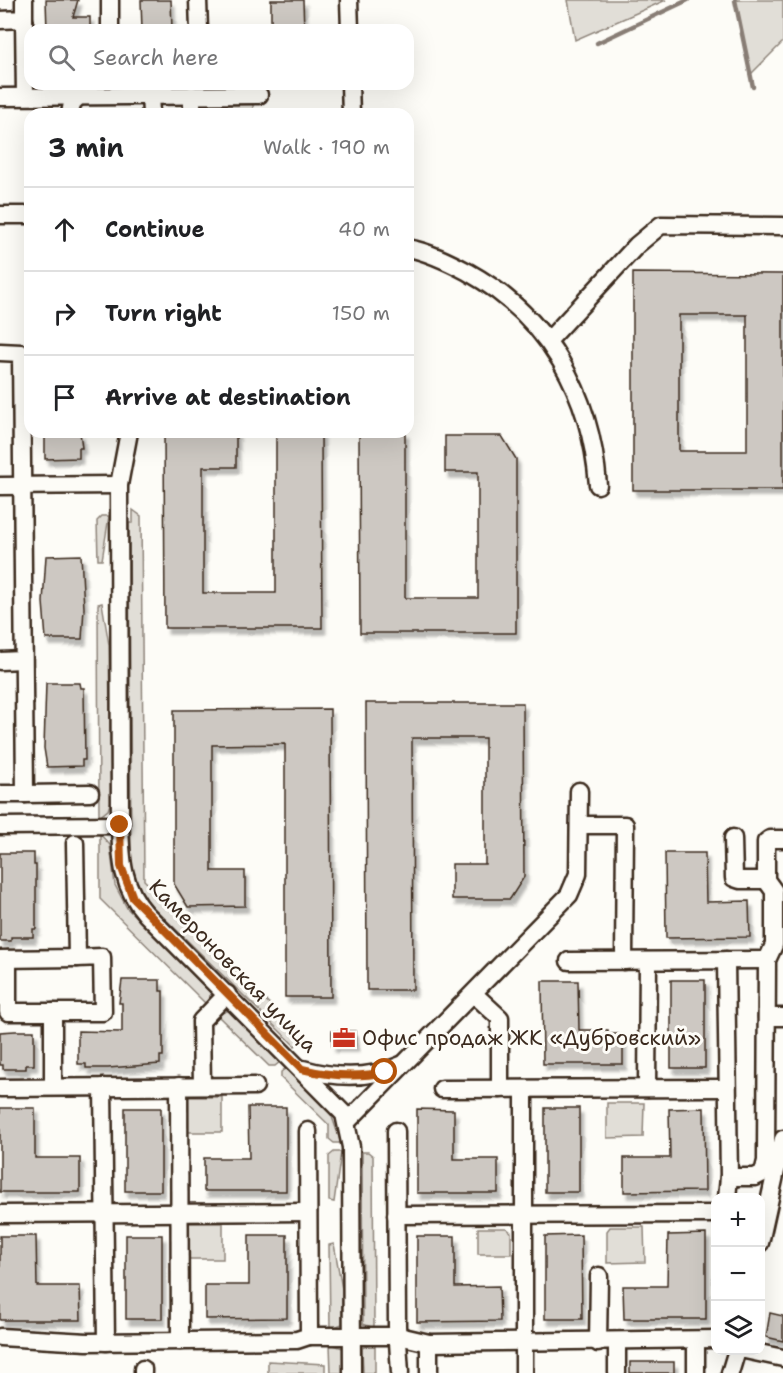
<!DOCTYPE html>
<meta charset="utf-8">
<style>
:root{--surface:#fff;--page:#f2f2f2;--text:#202124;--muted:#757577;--line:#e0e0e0}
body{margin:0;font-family:"Shantell Sans",sans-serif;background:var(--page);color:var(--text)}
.controls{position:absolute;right:18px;bottom:18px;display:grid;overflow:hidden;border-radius:12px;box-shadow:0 6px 24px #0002}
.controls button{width:54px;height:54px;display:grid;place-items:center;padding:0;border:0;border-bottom:2px solid var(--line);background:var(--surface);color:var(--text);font:30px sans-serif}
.stop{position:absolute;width:18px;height:18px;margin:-14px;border:4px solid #b45309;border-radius:50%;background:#fff}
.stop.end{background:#b45309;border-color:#fff;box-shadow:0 2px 6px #0008}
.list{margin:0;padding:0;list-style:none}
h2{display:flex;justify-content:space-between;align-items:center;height:78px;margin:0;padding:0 24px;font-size:26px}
h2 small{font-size:20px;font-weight:400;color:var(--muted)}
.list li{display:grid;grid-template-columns:39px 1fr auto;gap:18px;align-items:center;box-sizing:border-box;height:84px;padding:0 24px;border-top:2px solid var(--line)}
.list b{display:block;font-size:22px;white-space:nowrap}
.list em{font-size:20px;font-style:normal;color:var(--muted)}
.icon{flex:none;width:33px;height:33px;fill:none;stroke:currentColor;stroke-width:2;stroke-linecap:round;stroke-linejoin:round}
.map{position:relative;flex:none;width:783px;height:1373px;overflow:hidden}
.search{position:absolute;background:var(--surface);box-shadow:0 6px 24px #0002;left:24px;top:24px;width:390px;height:66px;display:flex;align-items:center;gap:15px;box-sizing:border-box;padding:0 21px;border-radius:18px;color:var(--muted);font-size:22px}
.panel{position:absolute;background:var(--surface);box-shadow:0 6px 24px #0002;left:24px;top:108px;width:390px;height:330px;border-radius:18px}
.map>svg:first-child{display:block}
.green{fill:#e1ded7;stroke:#8e847a;stroke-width:1.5}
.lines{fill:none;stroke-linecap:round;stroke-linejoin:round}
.stream{stroke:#887d74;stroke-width:4.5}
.building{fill:#cdc8c2;stroke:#3b2a1e;stroke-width:1.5;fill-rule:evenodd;filter:url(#shadow)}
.minor-casing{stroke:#3b2a1e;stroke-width:21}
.minor{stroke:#fdfcf7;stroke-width:16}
.route{stroke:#b45309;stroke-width:8}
.labels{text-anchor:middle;stroke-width:6;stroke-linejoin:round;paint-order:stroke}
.street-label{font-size:21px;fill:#3b2a1e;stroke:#fdfcf7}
.poi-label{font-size:21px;fill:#3b2a1e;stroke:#fdfcf7;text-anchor:start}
</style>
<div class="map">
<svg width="783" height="1373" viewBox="0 0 783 1373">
<defs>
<filter id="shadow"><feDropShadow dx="3.5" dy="6" stdDeviation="1.5" flood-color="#0004"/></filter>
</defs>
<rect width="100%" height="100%" fill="#fdfcf7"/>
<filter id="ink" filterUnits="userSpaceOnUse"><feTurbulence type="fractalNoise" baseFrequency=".0167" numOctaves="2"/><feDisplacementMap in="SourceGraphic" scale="12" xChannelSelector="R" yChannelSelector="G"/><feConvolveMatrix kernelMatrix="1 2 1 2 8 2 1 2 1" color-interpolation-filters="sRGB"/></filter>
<g filter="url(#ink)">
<g class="green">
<path d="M 568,0 L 666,0 L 575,40 Z"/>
<path d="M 735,0 L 783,0 L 783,42 L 750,75 Z"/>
<rect x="200" y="99" width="53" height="15"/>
<path d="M 133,510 L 141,516 L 144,880 L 300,1034 L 300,1041 L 295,1046 L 152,906 C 139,892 133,878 131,859 L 129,523 L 133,523 Z"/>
<path d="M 102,516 L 109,516 L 102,560 L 98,560 L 97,521 Z"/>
<path d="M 102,603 L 109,645 L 111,801 L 108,810 L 99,817 L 98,604 Z"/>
<path d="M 100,834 L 110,845 L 115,885 L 127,908 L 211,993 L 206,1004 L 100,899 Z"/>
<path d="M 229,1010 L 281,1061 L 275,1066 L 269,1066 L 217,1015 Z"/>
<path d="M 287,1067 L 330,1111 L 341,1143 L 334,1143 L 329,1139 L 329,1125 L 281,1078 L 281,1072 Z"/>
<rect x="186" y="1097" width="36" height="35"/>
<path d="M 607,1103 L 644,1103 L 643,1137 L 607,1138 Z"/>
<path d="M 334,1152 L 341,1152 L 334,1202 L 329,1201 L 329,1156 Z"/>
<path d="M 362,1152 L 368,1152 L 373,1156 L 374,1328 L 363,1324 Z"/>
<rect x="187" y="1223" width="36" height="36"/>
<path d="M 610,1227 L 644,1227 L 645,1262 L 607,1263 L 607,1231 Z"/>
<path d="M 478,1228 L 506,1228 L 511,1232 L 511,1254 L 478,1254 Z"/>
<path d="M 334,1244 L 342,1289 L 342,1324 L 330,1329 L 329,1245 Z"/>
<path d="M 375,1343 L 375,1373 L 363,1373 L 362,1348 Z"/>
<path d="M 330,1344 L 343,1348 L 343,1373 L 331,1373 Z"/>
<path d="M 268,1361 L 325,1364 L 325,1373 L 268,1373 Z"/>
</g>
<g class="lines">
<g class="stream">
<path d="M 735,0 L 753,87"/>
<path d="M 597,43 L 688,0"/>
</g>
</g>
<g class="building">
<path d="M 46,0 L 78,0 L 73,17 L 90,17 L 90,30 L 47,30 Z"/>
<path d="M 141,0 L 171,0 L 172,30 L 142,30 Z"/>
<path d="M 271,0 L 303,0 L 304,30 L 271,30 Z"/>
<path d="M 633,273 L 783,274 L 783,490 L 633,490 ZM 679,315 L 747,315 L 747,451 L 679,451 Z"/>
<path d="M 45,432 L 80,432 L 82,448 L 79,448 L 79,458 L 45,459 Z"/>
<path d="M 164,432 L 236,432 L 236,467 L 203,467 L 203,593 L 276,593 L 276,432 L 321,432 L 322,628 L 165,628 Z"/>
<path d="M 359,432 L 405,432 L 405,598 L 478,598 L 478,472 L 445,472 L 445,436 L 502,436 L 516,459 L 516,633 L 360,633 Z"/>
<path d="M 81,555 L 84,608 L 82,639 L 46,639 L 43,602 L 46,556 Z"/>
<path d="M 46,683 L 80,683 L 81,688 L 84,688 L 85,760 L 82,760 L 82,766 L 47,767 L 44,748 Z"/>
<path d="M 366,703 L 523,703 L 524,877 L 510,899 L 452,899 L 452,864 L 485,864 L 485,738 L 412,738 L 413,990 L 367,990 Z"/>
<path d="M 330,709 L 331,997 L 285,997 L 285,744 L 212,745 L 212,871 L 245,871 L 245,906 L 188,907 L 174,884 L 174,710 Z"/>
<path d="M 0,853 L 34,853 L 34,865 L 36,865 L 36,929 L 33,929 L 33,937 L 11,937 L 11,941 L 0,941 Z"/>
<path d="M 665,853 L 705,853 L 706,902 L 749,901 L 750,937 L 666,938 Z"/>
<path d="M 122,980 L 160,980 L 160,991 L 163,991 L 163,1056 L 160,1056 L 160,1064 L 108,1068 L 86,1068 L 86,1064 L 78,1064 L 78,1031 L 122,1032 L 122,1003 L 119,1003 Z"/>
<rect x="671" y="980" width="34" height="88"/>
<path d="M 542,981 L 578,981 L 579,1030 L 608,1030 L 608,1034 L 623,1034 L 623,1064 L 543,1064 Z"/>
<path d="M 15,1031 L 34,1031 L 34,1065 L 26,1065 L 26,1069 L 3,1069 L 3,1065 L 0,1065 L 0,1032 Z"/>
<rect x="332" y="1031" width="23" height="15"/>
<path d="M 248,1107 L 286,1107 L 286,1191 L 204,1191 L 204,1158 L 249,1158 Z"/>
<path d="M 0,1108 L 35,1108 L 35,1158 L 80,1158 L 80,1192 L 0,1192 Z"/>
<rect x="125" y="1108" width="36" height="83"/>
<rect x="545" y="1108" width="34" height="84"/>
<path d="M 704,1108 L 705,1191 L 624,1192 L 624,1158 L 670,1158 L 669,1109 Z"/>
<path d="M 417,1109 L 454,1110 L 454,1159 L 498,1159 L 498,1193 L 417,1193 Z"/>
<path d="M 706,1234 L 706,1319 L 624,1319 L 623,1286 L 667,1286 L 668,1235 Z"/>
<rect x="126" y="1235" width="36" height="84"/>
<path d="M 249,1235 L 287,1235 L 287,1318 L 205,1319 L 205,1285 L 249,1285 Z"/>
<path d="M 581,1235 L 582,1319 L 545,1319 L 545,1236 Z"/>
<path d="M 0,1236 L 36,1236 L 37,1286 L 80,1286 L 81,1320 L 0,1320 Z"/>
<path d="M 417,1236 L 455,1236 L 455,1287 L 499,1286 L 500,1321 L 417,1322 Z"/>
<path d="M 770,1313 L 783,1316 L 783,1341 L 766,1337 Z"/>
<rect x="630" y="1362" width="44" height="11"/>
</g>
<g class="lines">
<g class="minor-casing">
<g id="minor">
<path d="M 110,0 L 110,30"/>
<path d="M 198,0 L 199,30"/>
<path d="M 349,0 L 350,30"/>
<path d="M 24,19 L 25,96"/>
<path d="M 0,20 L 24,19 L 24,0"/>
<path d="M 350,84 L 351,114"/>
<path d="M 150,95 L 151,114"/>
<path d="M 192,95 L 192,114"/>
<path d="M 0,97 L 259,95"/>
<path d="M 70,114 L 72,103 L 80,95"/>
<path d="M 0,215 L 30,215"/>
<path d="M 408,248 C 429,252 449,262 468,272 C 549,317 591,394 598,485"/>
<path d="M 548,341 L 637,245 L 661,225 L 783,226"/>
<path d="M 0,352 L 21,353 L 25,794 L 0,794"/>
<path d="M 129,432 L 119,485 L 120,825 C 121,860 122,887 146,914 L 344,1114 L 351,1147 L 352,1373"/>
<path d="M 0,486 L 119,485"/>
<path d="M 0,661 L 22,660"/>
<path d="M 25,794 L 90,793"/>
<path d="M 579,825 L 625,825 L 624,961"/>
<path d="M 0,826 L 120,825"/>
<path d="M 733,838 L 734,878 L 740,880 L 766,880"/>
<path d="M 0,959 L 77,958 L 75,843"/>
<path d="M 8,959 L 8,1012 L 103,1012 L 102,957 L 77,958"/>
<path d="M 726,960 L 729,1177 L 755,1177 L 763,1173 L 766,1161 L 767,960 L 774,945 L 774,891 L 766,880 L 766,842 L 770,839 L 783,839"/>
<path d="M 569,961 L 767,960"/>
<path d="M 474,994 L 500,1018 L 500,1089"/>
<path d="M 53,1012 L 53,1087"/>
<path d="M 767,1017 L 783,1017"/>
<path d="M 303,1069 C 335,1078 370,1079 401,1065"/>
<path d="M 179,1086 L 180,1341"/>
<path d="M 202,1086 L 201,1021 L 227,994"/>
<path d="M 103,1087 L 106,1342"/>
<path d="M 0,1088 L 255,1086"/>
<path d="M 647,1088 L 648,961"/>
<path d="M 442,1089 L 726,1088"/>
<path d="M 524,1089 L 524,1373"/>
<path d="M 347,1122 L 569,895 L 578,874 L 579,791"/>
<path d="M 396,1131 L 397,1326 L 400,1373"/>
<path d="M 727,1198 L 729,1177"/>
<path d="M 0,1214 L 308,1212"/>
<path d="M 396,1215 L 716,1214"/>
<path d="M 760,1243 L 783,1139"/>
<path d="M 309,1336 L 399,1336 L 429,1343 L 716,1339"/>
<path d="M 0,1337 L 87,1342 L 297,1340 L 309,1336 L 308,1131"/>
<path d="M 617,1342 L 617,1373"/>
<path d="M 429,1343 L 429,1373"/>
<path d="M 598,1343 L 599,1276"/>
<path d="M 745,1350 L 783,1358"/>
<path d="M 143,1373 L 143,1369"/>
<path d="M 696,1373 L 696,1342"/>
<path d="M 730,1373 L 737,1350"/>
</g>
</g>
<use href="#minor" class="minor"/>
</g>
</g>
<g class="lines" filter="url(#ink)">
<path class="route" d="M 120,825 L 121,866 L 133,898 L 302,1069 C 330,1076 357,1078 385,1072"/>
</g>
<defs>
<g id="office-bare" transform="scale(1.8)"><path d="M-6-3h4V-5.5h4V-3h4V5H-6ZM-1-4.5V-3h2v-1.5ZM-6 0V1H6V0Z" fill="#c8321e" stroke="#fdfcf7" stroke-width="2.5" paint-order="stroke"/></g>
</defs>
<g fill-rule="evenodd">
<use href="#office-bare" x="344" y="1038"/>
</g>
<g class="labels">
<g class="street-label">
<text transform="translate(233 966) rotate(46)" y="7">Камероновская улица</text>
</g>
<g class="poi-label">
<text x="362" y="1045">Офис продаж ЖК «Дубровский»</text>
</g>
</g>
</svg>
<div class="controls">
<button>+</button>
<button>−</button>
<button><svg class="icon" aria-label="layers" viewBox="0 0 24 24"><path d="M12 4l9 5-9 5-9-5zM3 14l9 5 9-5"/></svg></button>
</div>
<div class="stop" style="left:385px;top:1072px"></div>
<div class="stop end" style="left:120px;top:825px"></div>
<div class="search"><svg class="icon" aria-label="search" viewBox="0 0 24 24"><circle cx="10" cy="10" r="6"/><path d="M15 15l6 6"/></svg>Search here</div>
<section class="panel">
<h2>3 min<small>Walk · 190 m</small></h2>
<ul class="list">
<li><svg class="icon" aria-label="ahead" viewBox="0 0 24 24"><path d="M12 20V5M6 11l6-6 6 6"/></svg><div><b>Continue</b></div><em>40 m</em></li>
<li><svg class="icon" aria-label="right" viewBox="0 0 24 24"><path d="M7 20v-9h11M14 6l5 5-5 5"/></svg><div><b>Turn right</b></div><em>150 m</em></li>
<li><svg class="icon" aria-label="arrive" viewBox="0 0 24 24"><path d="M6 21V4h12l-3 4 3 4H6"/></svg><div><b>Arrive at destination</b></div></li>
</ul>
</section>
</div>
